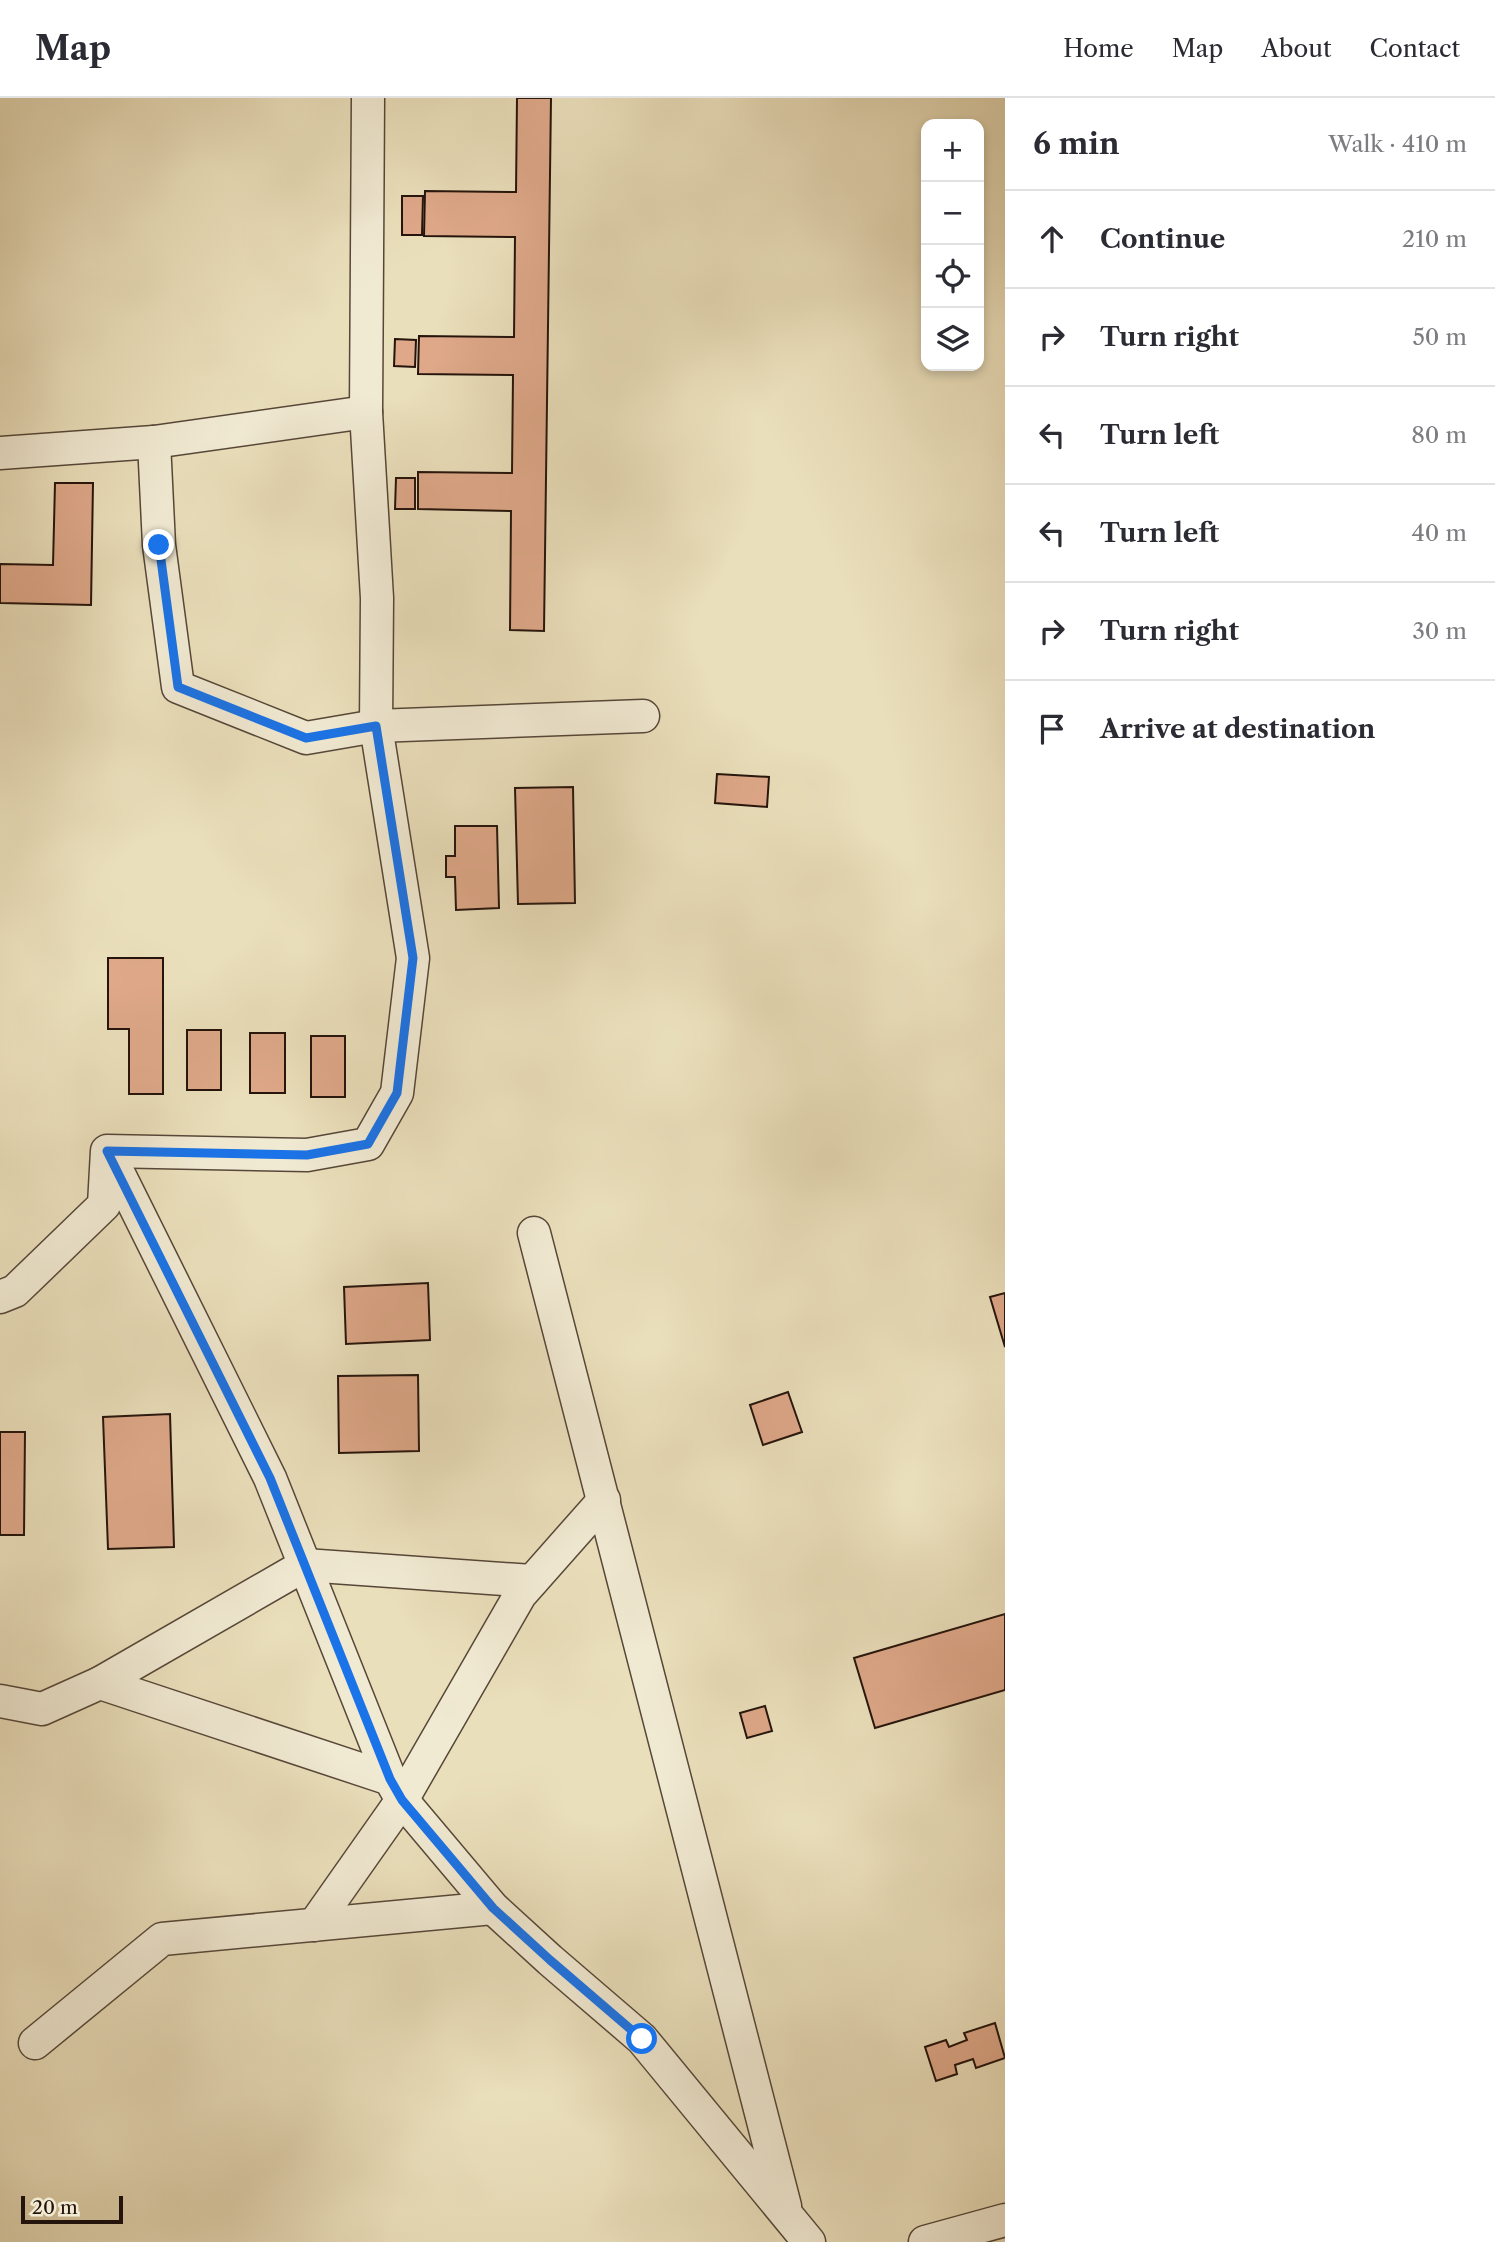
<!DOCTYPE html>
<meta charset="utf-8">
<style>
:root{--surface:#fff;--page:#f2f2f3;--text:#2b2b33;--muted:#7c7c81;--line:#e1e1e2}
body{margin:0;font-family:"Libre Caslon Text",serif;background:var(--page);color:var(--text)}
.controls{position:absolute;right:21px;top:21px;display:grid;overflow:hidden;border-radius:14px;box-shadow:0 4px 10px #0003}
.controls button{width:63px;height:63px;display:grid;place-items:center;padding:0;border:0;border-bottom:2px solid var(--line);background:var(--surface);color:var(--text);font:35px sans-serif}
.scale{position:absolute;left:21px;bottom:18px;width:102px;box-sizing:border-box;padding-left:7px;border:4px solid #25140c;border-top:0;font-size:19px;line-height:24px;white-space:nowrap;color:#25140c;-webkit-text-stroke:5px #f1ead3;paint-order:stroke}
.stop{position:absolute;width:21px;height:21px;margin:-16px;border:5px solid #1a73e8;border-radius:50%;background:#fff}
.stop.end{background:#1a73e8;border-color:#fff;box-shadow:0 2px 7px #0008}
.list{margin:0;padding:0;list-style:none}
h2{display:flex;justify-content:space-between;align-items:center;height:91px;margin:0;padding:0 28px;font-size:30px}
h2 small{font-size:23px;font-weight:400;color:var(--muted)}
.list li{display:grid;grid-template-columns:46px 1fr auto;gap:21px;align-items:center;box-sizing:border-box;height:98px;padding:0 28px;border-top:2px solid var(--line)}
.list b{display:block;font-size:26px;white-space:nowrap}
.list em{font-size:23px;font-style:normal;color:var(--muted)}
.icon{flex:none;width:38px;height:38px;fill:none;stroke:currentColor;stroke-width:2;stroke-linecap:round;stroke-linejoin:round}
.map{position:relative;flex:none;width:1005px;height:2144px;overflow:hidden}
header{display:flex;align-items:center;gap:42px;box-sizing:border-box;height:98px;padding:0 35px;background:var(--surface);border-bottom:2px solid var(--line)}
header strong{font-size:33px}
nav{display:flex;gap:38px;margin-inline-start:auto;font-size:24px}
main{display:flex}
aside{flex:1;background:var(--surface)}
.map>svg:first-child{display:block}
.building{fill:#dea889;stroke:#25140c;stroke-width:2}
.lines{fill:none;stroke-linecap:round;stroke-linejoin:round}
.minor-casing{stroke:#564738;stroke-width:35}
.minor{stroke:#f1ead3;stroke-width:32}
.route{stroke:#1a73e8;stroke-width:9}
</style>
<header>
<strong>Map</strong>
<nav><a>Home</a><a>Map</a><a>About</a><a>Contact</a></nav>
</header>
<main>
<div class="map">
<svg width="1005" height="2144" viewBox="0 0 1005 2144">
<rect width="100%" height="100%" fill="#eadfbb"/>
<filter id="stains"><feTurbulence type="fractalNoise" baseFrequency=".00286" numOctaves="4"/><feColorMatrix values="0 0 0 0 .2 0 0 0 0 .09 0 0 0 0 .02 0 0 0 .5 -.17"/></filter>
<radialGradient id="worn" r=".72"><stop offset=".6" stop-color="#630" stop-opacity="0"/><stop offset="1" stop-color="#630" stop-opacity=".3"/></radialGradient>
<g class="building">
<path d="M 517,0 L 551,0 L 544,533 L 510,532 L 511,413 L 418,411 L 418,374 L 512,375 L 513,277 L 418,276 L 419,238 L 514,239 L 515,139 L 424,138 L 425,93 L 516,94 Z"/>
<path d="M 402,98 L 423,98 L 422,137 L 402,137 Z"/>
<path d="M 395,241 L 416,242 L 415,269 L 394,268 Z"/>
<path d="M 396,380 L 415,380 L 415,411 L 395,411 Z"/>
<path d="M 55,385 L 93,385 L 91,507 L 0,505 L 0,466 L 53,467 Z"/>
<path d="M 717,676 L 769,679 L 767,709 L 715,705 Z"/>
<path d="M 573,689 L 575,805 L 518,806 L 515,690 Z"/>
<path d="M 455,728 L 497,728 L 499,810 L 456,812 L 455,779 L 446,779 L 446,758 L 455,758 Z"/>
<path d="M 108,860 L 163,860 L 163,996 L 129,996 L 129,931 L 108,931 Z"/>
<rect x="187" y="932" width="34" height="60"/>
<rect x="250" y="935" width="35" height="60"/>
<rect x="311" y="938" width="34" height="61"/>
<path d="M 428,1185 L 430,1242 L 346,1246 L 344,1189 Z"/>
<path d="M 1005,1195 L 1005,1249 L 990,1199 Z"/>
<path d="M 418,1277 L 419,1353 L 339,1355 L 338,1278 Z"/>
<path d="M 788,1294 L 802,1334 L 763,1347 L 750,1307 Z"/>
<path d="M 170,1316 L 174,1449 L 108,1451 L 103,1319 Z"/>
<path d="M 0,1334 L 25,1334 L 24,1437 L 0,1437 Z"/>
<path d="M 1005,1516 L 1005,1592 L 875,1630 L 854,1560 Z"/>
<path d="M 765,1608 L 772,1633 L 747,1640 L 740,1615 Z"/>
<path d="M 995,1925 L 1005,1960 L 976,1970 L 973,1961 L 955,1967 L 957,1976 L 936,1983 L 925,1949 L 946,1942 L 949,1949 L 967,1942 L 964,1935 Z"/>
</g>
<g class="lines">
<g class="minor-casing">
<g id="minor">
<path d="M 154,344 L 159,447 L 178,589 L 306,640 L 376,628 L 643,618"/>
<path d="M 0,355 L 154,344 L 366,314"/>
<path d="M 108,1054 L 270,1380 L 390,1681"/>
<path d="M 534,1135 L 785,2108"/>
<path d="M 0,1199 L 15,1193 L 104,1107 L 107,1053 L 307,1057 L 368,1046 L 397,995 L 413,860 L 376,628 L 377,500 L 366,314 L 368,0"/>
<path d="M 100,1585 L 305,1467 L 532,1483"/>
<path d="M 0,1603 L 42,1611 L 100,1585 L 390,1681 L 402,1702 L 493,1810 L 550,1862 L 642,1941 L 809,2144"/>
<path d="M 314,1827 L 402,1702 L 520,1497 L 604,1402"/>
<path d="M 35,1945 L 162,1841 L 493,1810"/>
<path d="M 925,2144 L 1005,2122"/>
</g>
</g>
<use href="#minor" class="minor"/>
</g>
<g class="lines">
<path class="route" d="M 159,447 L 178,589 L 306,640 L 376,628 L 413,860 L 397,995 L 368,1046 L 307,1057 L 107,1053 L 270,1380 L 390,1681 L 402,1702 L 493,1810 L 550,1862 L 642,1941"/>
</g>
<rect width="100%" height="100%" filter="url(#stains)"/>
<rect width="100%" height="100%" fill="url(#worn)"/>
</svg>
<div class="controls">
<button>+</button>
<button>−</button>
<button><svg class="icon" aria-label="locate" viewBox="0 0 24 24"><circle cx="12" cy="12" r="6"/><path d="M12 2v4M12 18v4M2 12h4M18 12h4"/></svg></button>
<button><svg class="icon" aria-label="layers" viewBox="0 0 24 24"><path d="M12 4l9 5-9 5-9-5zM3 14l9 5 9-5"/></svg></button>
</div>
<div class="scale">20 m</div>
<div class="stop" style="left:642px;top:1941px"></div>
<div class="stop end" style="left:159px;top:447px"></div>
</div>
<aside>
<h2>6 min<small>Walk · 410 m</small></h2>
<ul class="list">
<li><svg class="icon" aria-label="ahead" viewBox="0 0 24 24"><path d="M12 20V5M6 11l6-6 6 6"/></svg><div><b>Continue</b></div><em>210 m</em></li>
<li><svg class="icon" aria-label="right" viewBox="0 0 24 24"><path d="M7 20v-9h11M14 6l5 5-5 5"/></svg><div><b>Turn right</b></div><em>50 m</em></li>
<li><svg class="icon" aria-label="left" viewBox="0 0 24 24"><path d="M17 20v-9H6M10 6l-5 5 5 5"/></svg><div><b>Turn left</b></div><em>80 m</em></li>
<li><svg class="icon" aria-label="left" viewBox="0 0 24 24"><path d="M17 20v-9H6M10 6l-5 5 5 5"/></svg><div><b>Turn left</b></div><em>40 m</em></li>
<li><svg class="icon" aria-label="right" viewBox="0 0 24 24"><path d="M7 20v-9h11M14 6l5 5-5 5"/></svg><div><b>Turn right</b></div><em>30 m</em></li>
<li><svg class="icon" aria-label="arrive" viewBox="0 0 24 24"><path d="M6 21V4h12l-3 4 3 4H6"/></svg><div><b>Arrive at destination</b></div></li>
</ul>
</aside>
</main>
